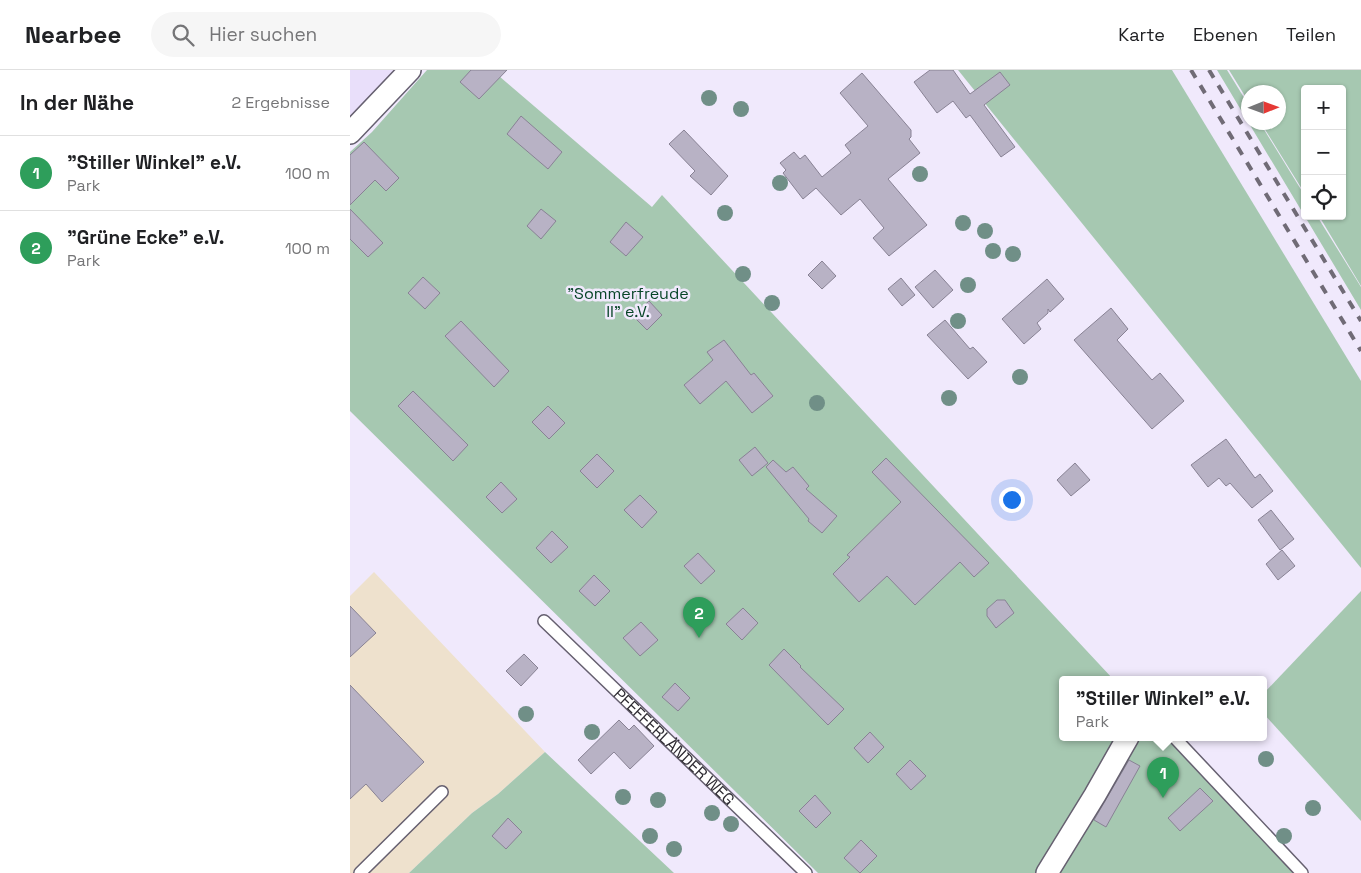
<!DOCTYPE html>
<html lang="de">
<meta charset="utf-8">
<style>
:root{--surface:#fff;--page:#f6f6f6;--text:#202124;--muted:#757577;--line:#e0e0e0;--accent:#1a73e8}
body{margin:0;font-family:"Space Grotesk",sans-serif;background:var(--page);color:var(--text)}
.controls{position:absolute;right:15px;top:15px;display:grid;overflow:hidden;border-radius:5px;box-shadow:0 1px 4px #0004}
.controls button{width:45px;height:45px;display:grid;place-items:center;padding:0;border:0;border-bottom:1px solid var(--line);background:var(--surface);color:var(--text);font:25px sans-serif}
.compass{position:absolute;left:891px;top:15px;width:45px;height:45px;border-radius:50%;background:var(--surface);box-shadow:0 1px 4px #0004;rotate:89deg}
.you{position:absolute;left:661px;top:429px;width:18px;height:18px;margin:-12px;border:4px solid #fff;border-radius:50%;background:#1a73e8;box-shadow:0 0 0 8px #1a73e833}
.badge{display:grid;place-items:center;width:32px;height:32px;border-radius:50%;background:var(--accent);color:#fff;font-size:16px;font-weight:700}
.pin{position:absolute;translate:-50% -41px;filter:drop-shadow(0 1px 2px #0008)}
.pin::after{content:'';position:absolute;top:26px;width:18px;height:15px;background:inherit;clip-path:polygon(0 0,100% 0,50% 100%)}
.popup{position:absolute;left:709px;top:606px;width:208px;height:65px;box-sizing:border-box;display:grid;place-content:center;border-radius:5px;background:var(--surface);filter:drop-shadow(0 1px 4px #0005);font-size:16px;white-space:nowrap;color:var(--muted)}
.popup b{font-size:19px;color:var(--text)}
.popup::after{content:'';position:absolute;left:50%;top:100%;margin-left:-10px;border:10px solid transparent;border-top-color:var(--surface)}
.list{margin:0;padding:0;list-style:none}
h2{display:flex;justify-content:space-between;align-items:center;height:65px;margin:0;padding:0 20px;font-size:21px}
h2 small{font-size:16px;font-weight:400;color:var(--muted)}
.list li{display:grid;grid-template-columns:32px 1fr auto;gap:15px;align-items:center;box-sizing:border-box;height:75px;padding:0 20px;border-top:1px solid var(--line)}
.list b{display:block;font-size:19px;white-space:nowrap}
.list p{margin:0;font-size:16px;white-space:nowrap;color:var(--muted)}
.list em{font-size:16px;font-style:normal;color:var(--muted)}
.icon{flex:none;width:28px;height:28px;fill:none;stroke:currentColor;stroke-width:2;stroke-linecap:round;stroke-linejoin:round}
.map{position:relative;flex:none;width:1011px;height:803px;overflow:hidden}
header{display:flex;align-items:center;gap:30px;box-sizing:border-box;height:70px;padding:0 25px;background:var(--surface);border-bottom:1px solid var(--line)}
header strong{font-size:24px}
nav{display:flex;gap:28px;margin-inline-start:auto;font-size:18px}
.search{width:350px;height:45px;background:var(--page);display:flex;align-items:center;gap:12px;box-sizing:border-box;padding:0 18px;border-radius:28px;color:var(--muted);font-size:19px}
main{display:flex}
aside{flex:1;background:var(--surface)}
.map>svg:first-child{display:block}
.commercial{fill:#eee1cd}
.built{fill:#e9dffa}
.green{fill:#a6c8b1}
.building{fill:#b8b2c5;stroke:#888294}
.lines{fill:none;stroke-linecap:round;stroke-linejoin:round}
.lane-casing{stroke:#666070;stroke-width:14}
.street-casing{stroke:#666070;stroke-width:24}
.lane{stroke:#fff;stroke-width:11}
.street{stroke:#fff;stroke-width:21}
.rail{stroke:#706b76;stroke-width:4;stroke-dasharray:9 9;stroke-linecap:butt}
.tree{fill:#708f87}
.labels{text-anchor:middle;stroke-width:5;stroke-linejoin:round;paint-order:stroke}
.park-label{font-size:16px;fill:#074527;stroke:#f0e9fc}
.street-label{font-size:16px;fill:#2e2b32;stroke:#f0e9fc}
</style>
<header>
<strong>Nearbee</strong>
<div class="search"><svg class="icon" aria-label="search" viewBox="0 0 24 24"><circle cx="10" cy="10" r="6"/><path d="M15 15l6 6"/></svg>Hier suchen</div>
<nav><a>Karte</a><a>Ebenen</a><a>Teilen</a></nav>
</header>
<main>
<aside>
<h2>In der Nähe<small>2 Ergebnisse</small></h2>
<ul class="list">
<li><span class="badge" style="background:#2e9e5b">1</span><div><b>&quot;Stiller Winkel&quot; e.V.</b><p>Park</p></div><em>100 m</em></li>
<li><span class="badge" style="background:#2e9e5b">2</span><div><b>&quot;Grüne Ecke&quot; e.V.</b><p>Park</p></div><em>100 m</em></li>
</ul>
</aside>
<div class="map">
<svg width="1011" height="803" viewBox="0 0 1011 803">
<rect width="100%" height="100%" fill="#f0e9fc"/>
<path class="commercial" d="M 24,502 L 195,682 L 148,724 L 122,743 L 59,803 L 0,803 L 0,526 Z"/>
<path class="built" d="M 0,0 L 49,0 L 0,48 Z"/>
<g class="green">
<path d="M 77,0 L 142,0 L 302,137 L 312,125 L 763,609 L 713,609 L 713,667 L 769,667 L 686,803 L 468,803 L 0,341 L 0,82 L 22,62 Z"/>
<path d="M 608,0 L 822,0 L 1011,311 L 1011,498 Z"/>
<path d="M 867,0 L 877,0 L 898,34 L 898,52 L 910,53 L 955,126 L 955,146 L 967,146 L 1011,217 L 1011,240 Z"/>
<path d="M 879,0 L 1011,0 L 1011,216 L 969,146 L 992,146 L 992,19 L 955,19 L 955,124 L 911,53 L 928,52 L 928,22 L 898,22 L 898,31 Z"/>
<path d="M 1011,521 L 1011,751 L 913,643 L 913,624 Z"/>
<path d="M 788,667 L 815,667 L 944,803 L 708,803 Z"/>
<path d="M 195,682 L 324,803 L 59,803 L 122,743 L 148,724 Z"/>
</g>
<g class="building">
<path d="M 121,0 L 157,0 L 129,29 L 110,12 Z"/>
<path d="M 580,0 L 603,0 L 620,24 L 650,2 L 660,15 L 634,35 L 665,77 L 651,87 L 620,45 L 616,48 L 603,31 L 587,43 L 564,12 Z"/>
<path d="M 512,3 L 561,60 L 561,67 L 559,69 L 570,83 L 538,109 L 577,155 L 539,186 L 523,168 L 534,158 L 510,129 L 491,145 L 466,118 L 453,129 L 433,103 L 436,100 L 430,93 L 444,82 L 450,89 L 455,85 L 472,107 L 501,83 L 495,75 L 518,56 L 490,23 Z"/>
<path d="M 171,46 L 212,82 L 198,99 L 157,64 Z"/>
<path d="M 334,60 L 378,106 L 361,125 L 340,106 L 345,101 L 319,74 Z"/>
<path d="M 14,72 L 49,108 L 36,121 L 25,110 L 0,135 L 0,85 Z"/>
<path d="M 0,139 L 33,173 L 18,187 L 0,169 Z"/>
<path d="M 191,139 L 206,151 L 191,169 L 177,156 Z"/>
<path d="M 276,152 L 293,167 L 276,186 L 260,172 Z"/>
<path d="M 472,191 L 486,206 L 472,219 L 458,205 Z"/>
<path d="M 585,200 L 603,220 L 583,238 L 565,217 Z"/>
<path d="M 73,207 L 90,223 L 75,239 L 58,223 Z"/>
<path d="M 551,208 L 565,225 L 552,236 L 538,219 Z"/>
<path d="M 697,209 L 714,229 L 700,242 L 698,239 L 698,243 L 687,253 L 691,259 L 674,274 L 652,249 Z"/>
<path d="M 299,231 L 312,245 L 297,260 L 283,246 Z"/>
<path d="M 761,238 L 778,259 L 767,270 L 802,310 L 810,303 L 834,331 L 802,359 L 724,270 Z"/>
<path d="M 595,250 L 620,279 L 623,277 L 637,292 L 618,309 L 577,265 Z"/>
<path d="M 111,251 L 159,301 L 144,317 L 95,266 Z"/>
<path d="M 374,270 L 401,305 L 404,303 L 423,326 L 402,343 L 376,311 L 350,334 L 334,315 L 363,290 L 357,282 Z"/>
<path d="M 63,321 L 118,375 L 103,391 L 48,336 Z"/>
<path d="M 198,336 L 215,353 L 199,369 L 182,352 Z"/>
<path d="M 876,369 L 905,408 L 910,404 L 923,421 L 902,438 L 880,413 L 876,416 L 869,408 L 858,417 L 841,395 Z"/>
<path d="M 405,377 L 418,393 L 402,406 L 389,390 Z"/>
<path d="M 247,384 L 264,401 L 247,418 L 230,401 Z"/>
<path d="M 536,388 L 639,493 L 624,507 L 610,492 L 565,535 L 537,506 L 509,532 L 483,504 L 500,487 L 497,485 L 551,432 L 522,402 Z"/>
<path d="M 423,390 L 436,402 L 443,397 L 459,416 L 456,419 L 487,446 L 472,463 L 458,451 L 459,449 L 416,397 Z"/>
<path d="M 725,393 L 740,410 L 721,426 L 707,410 Z"/>
<path d="M 151,412 L 167,429 L 152,443 L 136,427 Z"/>
<path d="M 290,425 L 307,442 L 292,458 L 274,440 Z"/>
<path d="M 921,440 L 944,469 L 930,480 L 908,450 Z"/>
<path d="M 202,461 L 218,477 L 201,493 L 186,478 Z"/>
<path d="M 932,480 L 945,496 L 928,510 L 916,494 Z"/>
<path d="M 348,483 L 365,501 L 351,514 L 334,496 Z"/>
<path d="M 244,505 L 260,521 L 245,536 L 229,521 Z"/>
<path d="M 647,530 L 655,530 L 664,543 L 646,558 L 637,546 L 637,539 Z"/>
<path d="M 0,536 L 26,563 L 0,587 Z"/>
<path d="M 393,538 L 408,553 L 392,570 L 376,554 Z"/>
<path d="M 291,552 L 308,570 L 290,586 L 273,568 Z"/>
<path d="M 434,579 L 451,596 L 450,597 L 494,639 L 478,655 L 419,595 Z"/>
<path d="M 174,584 L 188,598 L 171,616 L 156,601 Z"/>
<path d="M 325,613 L 340,628 L 328,641 L 312,627 Z"/>
<path d="M 0,615 L 74,692 L 32,732 L 16,714 L 0,729 Z"/>
<path d="M 269,650 L 279,660 L 284,655 L 304,676 L 280,699 L 264,682 L 241,704 L 228,690 Z"/>
<path d="M 520,662 L 534,677 L 518,693 L 504,678 Z"/>
<path d="M 560,690 L 576,706 L 561,720 L 546,704 Z"/>
<path d="M 779,690 L 790,696 L 756,757 L 744,750 Z"/>
<path d="M 850,718 L 863,731 L 830,761 L 818,748 Z"/>
<path d="M 465,725 L 481,743 L 466,758 L 449,741 Z"/>
<path d="M 158,748 L 172,762 L 156,779 L 142,766 Z"/>
<path d="M 511,770 L 527,786 L 510,803 L 494,788 Z"/>
</g>
<g class="lines">
<g class="lane-casing">
<g id="lane">
<path id="s1" d="M 194,551 L 456,803"/>
<path d="M 824,667 L 952,803"/>
<path d="M 10,803 L 92,722"/>
</g>
</g>
<g class="street-casing">
<g id="street">
<path d="M 0,63 L 60,0"/>
<path d="M 697,803 L 745,725 L 778,667"/>
</g>
</g>
<use href="#lane" class="lane"/>
<use href="#street" class="street"/>
<g class="rail">
<path d="M 841,0 L 1011,281"/>
<path d="M 859,0 L 1011,251"/>
</g>
</g>
<g class="tree">
<circle cx="359" cy="28" r="8"/>
<circle cx="391" cy="39" r="8"/>
<circle cx="570" cy="104" r="8"/>
<circle cx="430" cy="113" r="8"/>
<circle cx="375" cy="143" r="8"/>
<circle cx="613" cy="153" r="8"/>
<circle cx="635" cy="161" r="8"/>
<circle cx="643" cy="181" r="8"/>
<circle cx="663" cy="184" r="8"/>
<circle cx="393" cy="204" r="8"/>
<circle cx="618" cy="215" r="8"/>
<circle cx="422" cy="233" r="8"/>
<circle cx="608" cy="251" r="8"/>
<circle cx="670" cy="307" r="8"/>
<circle cx="599" cy="328" r="8"/>
<circle cx="467" cy="333" r="8"/>
<circle cx="176" cy="644" r="8"/>
<circle cx="242" cy="662" r="8"/>
<circle cx="916" cy="689" r="8"/>
<circle cx="273" cy="727" r="8"/>
<circle cx="308" cy="730" r="8"/>
<circle cx="963" cy="738" r="8"/>
<circle cx="362" cy="743" r="8"/>
<circle cx="381" cy="754" r="8"/>
<circle cx="300" cy="766" r="8"/>
<circle cx="934" cy="766" r="8"/>
<circle cx="324" cy="779" r="8"/>
</g>
<g class="labels">
<g class="park-label">
<text x="278" y="229">"Sommerfreude<tspan x="278" dy="18">II" e.V.</tspan></text>
</g>
<g class="street-label">
<text dy="6" stroke="none"><textPath href="#s1" startOffset="181">PFEFFERLÄNDER WEG</textPath></text>
</g>
</g>
</svg>
<div class="controls">
<button>+</button>
<button>−</button>
<button><svg class="icon" aria-label="locate" viewBox="0 0 24 24"><circle cx="12" cy="12" r="6"/><path d="M12 2v4M12 18v4M2 12h4M18 12h4"/></svg></button>
</div>
<svg class="compass" viewBox="-18 -18 36 36"><path d="M0-13l5 13h-10z" fill="#e53935"/><path d="M0 13l5-13h-10z" fill="#757577"/></svg>
<div class="you"></div>
<div class="pin badge" style="left:813px;top:728px;background:#2e9e5b">1</div>
<div class="popup"><b>&quot;Stiller Winkel&quot; e.V.</b>Park</div>
<div class="pin badge" style="left:349px;top:568px;background:#2e9e5b">2</div>
</div>
</main>
